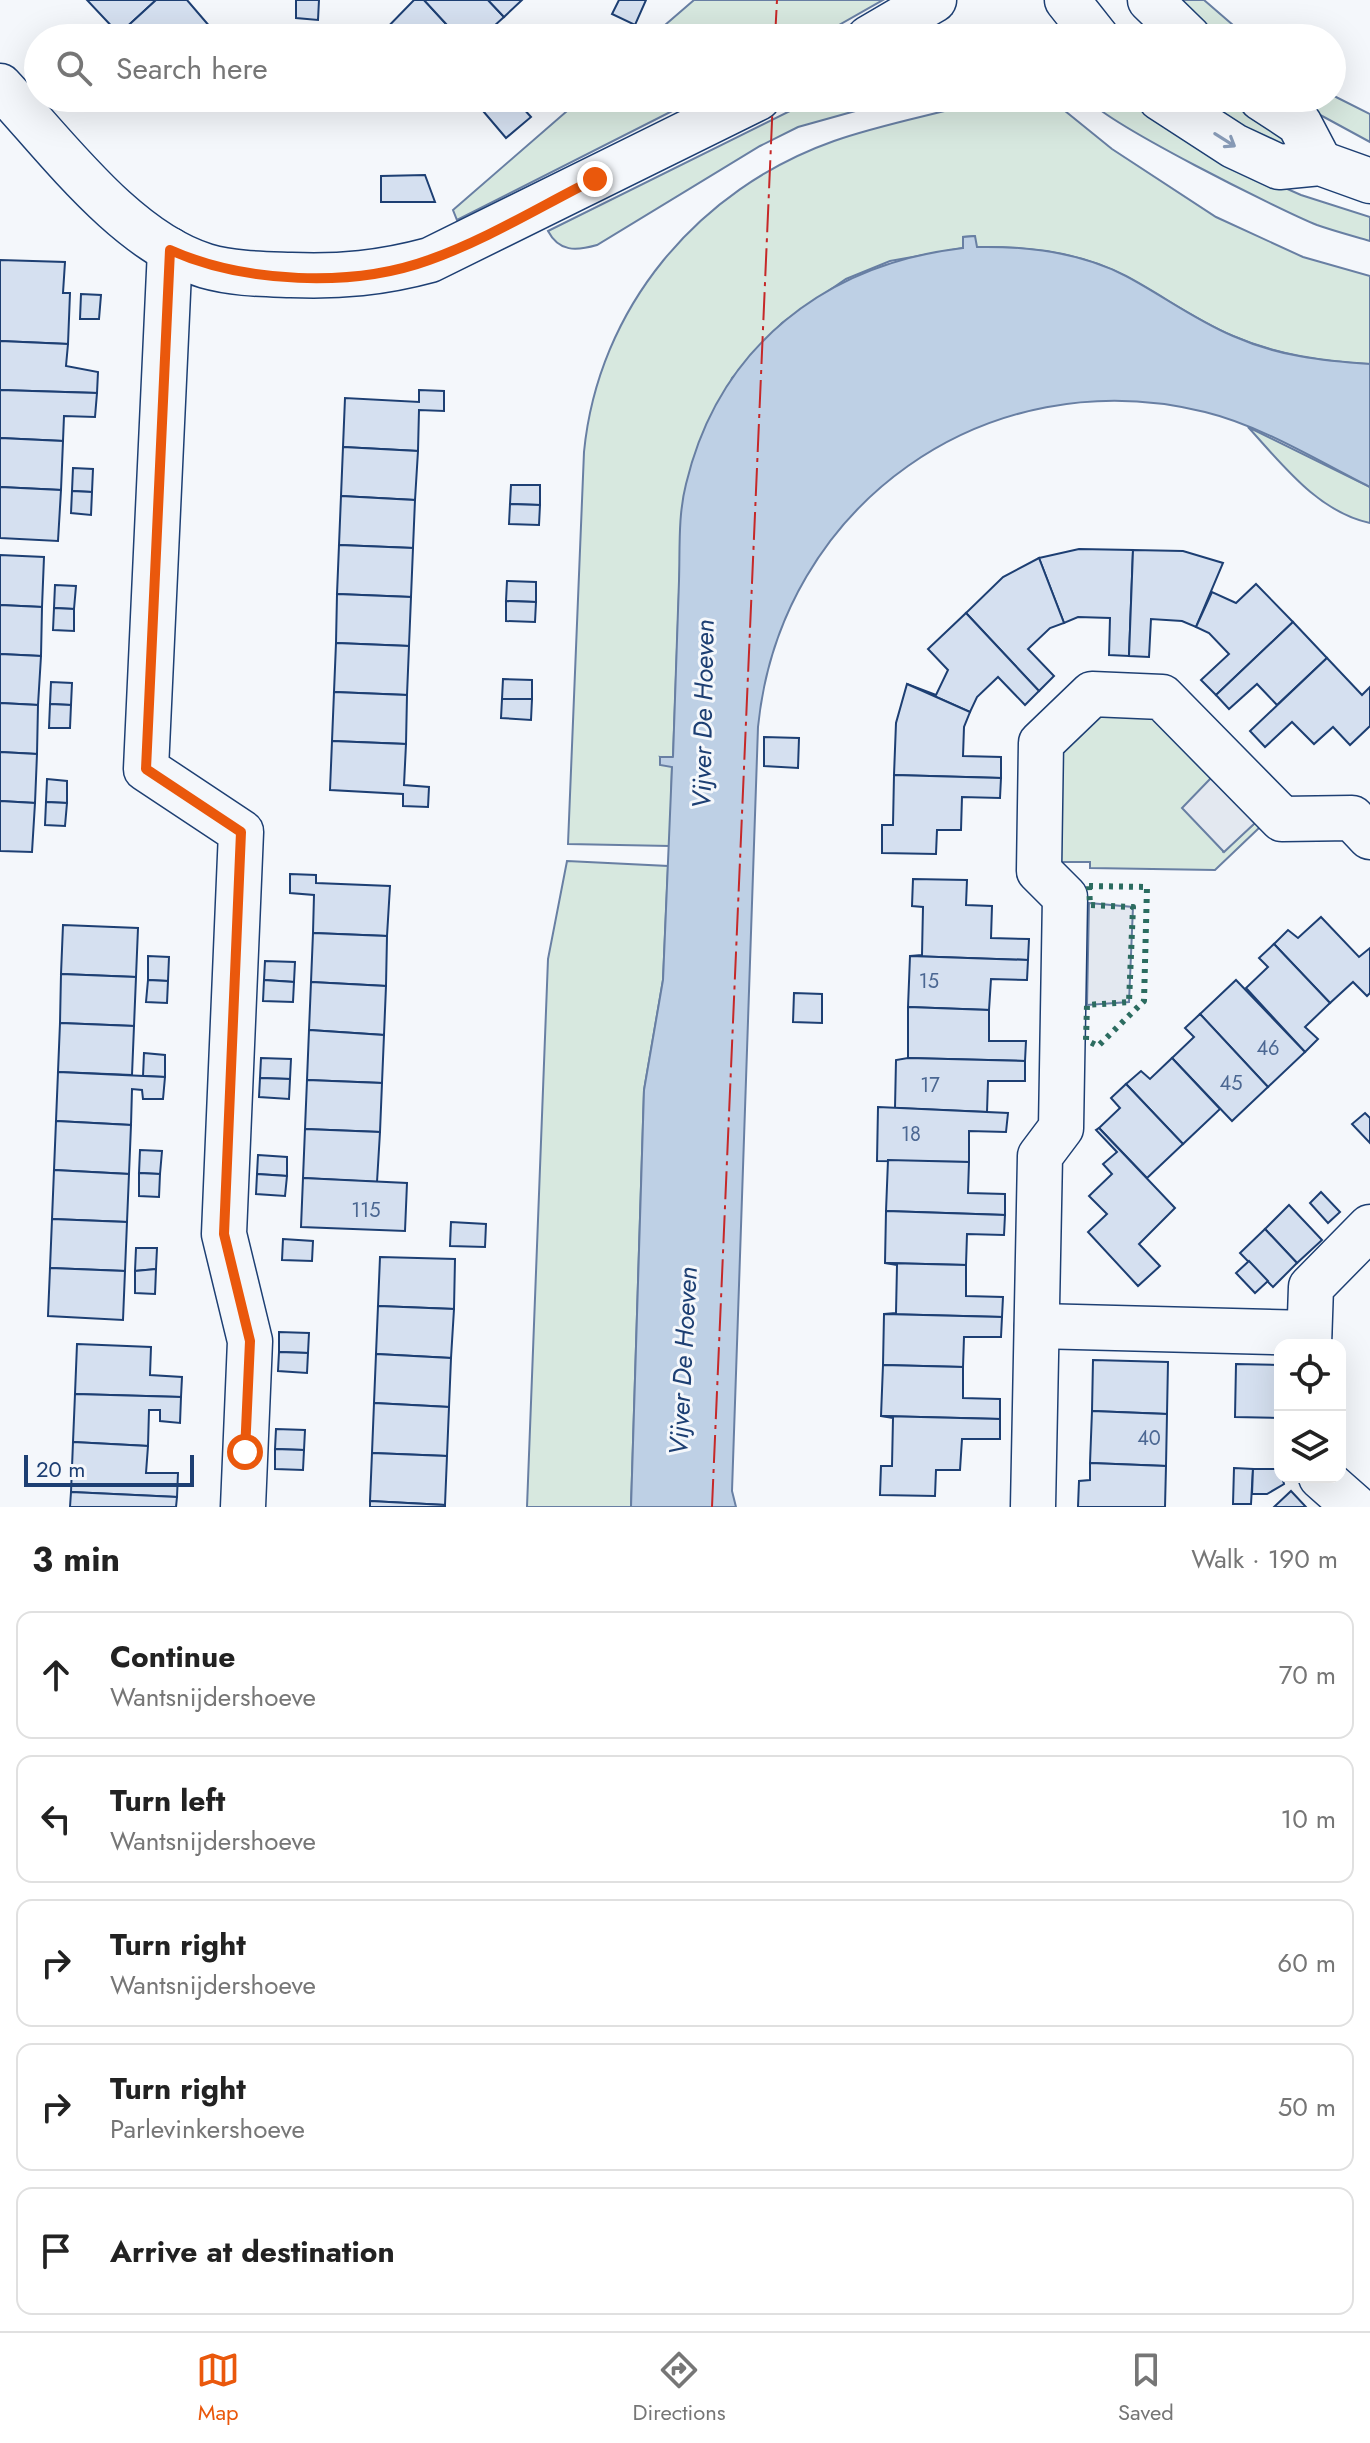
<!DOCTYPE html>
<meta charset="utf-8">
<style>
:root{--surface:#fff;--page:#f6f6f6;--text:#222;--muted:#767676;--line:#e0e0e0;--accent:#ea580c}
body{margin:0;font-family:Jost,sans-serif;background:var(--page);color:var(--text)}
.controls{position:absolute;right:24px;bottom:24px;display:grid;overflow:hidden;border-radius:16px;box-shadow:0 8px 32px #0002}
.controls button{width:72px;height:72px;display:grid;place-items:center;padding:0;border:0;border-bottom:2px solid var(--line);background:var(--surface);color:var(--text);font:40px sans-serif}
.scale{position:absolute;left:24px;bottom:20px;width:170px;box-sizing:border-box;padding-left:8px;border:4px solid #1d3f73;border-top:0;font-size:22px;line-height:28px;white-space:nowrap;color:#1d3f73;-webkit-text-stroke:6px #f4f7fb;paint-order:stroke}
.stop{position:absolute;width:24px;height:24px;margin:-18px;border:6px solid #ea580c;border-radius:50%;background:#fff}
.stop.end{background:#ea580c;border-color:#fff;box-shadow:0 2px 8px #0008}
.list{margin:0;padding:0;list-style:none}
h2{display:flex;justify-content:space-between;align-items:center;height:104px;margin:0;padding:0 32px;font-size:34px}
h2 small{font-size:26px;font-weight:400;color:var(--muted)}
.list li{display:grid;grid-template-columns:52px 1fr auto;gap:24px;align-items:center;box-sizing:border-box;height:128px;margin:0 16px 16px;padding:0 16px;border:2px solid var(--line);border-radius:16px}
.list b{display:block;font-size:30px;white-space:nowrap}
.list p{margin:0;font-size:26px;white-space:nowrap;color:var(--muted)}
.list em{font-size:26px;font-style:normal;color:var(--muted)}
.icon{flex:none;width:44px;height:44px;fill:none;stroke:currentColor;stroke-width:2;stroke-linecap:round;stroke-linejoin:round}
.map{position:relative;flex:none;width:1370px;height:1507px;overflow:hidden}
.search{position:absolute;background:var(--surface);box-shadow:0 8px 32px #0002;left:24px;right:24px;top:24px;height:88px;display:flex;align-items:center;gap:20px;box-sizing:border-box;padding:0 28px;border-radius:44px;color:var(--muted);font-size:30px}
.sheet{height:824px;background:var(--surface)}
nav{display:flex;justify-content:space-around;align-items:center;box-sizing:border-box;height:112px;border-top:2px solid var(--line);background:var(--surface);font-size:22px;color:var(--muted)}
nav a{display:grid;justify-items:center;gap:4px}
nav .on{color:var(--accent)}
.map>svg:first-child{display:block}
.green{fill:#d7e8df;stroke:#687fa3;stroke-width:2}
.parking{fill:#e3e8f0;stroke:#687fa3;stroke-width:2}
.water{fill:#bed0e5;stroke:#687fa3;stroke-width:2}
.building{fill:#d5e0f0;stroke:#1d3f73;stroke-width:2}
.lines{fill:none;stroke-linecap:round;stroke-linejoin:round}
.minor-casing{stroke:#1d3f73;stroke-width:47}
.tertiary-casing{stroke:#1d3f73;stroke-width:47}
.minor{stroke:#f4f7fb;stroke-width:44}
.tertiary{stroke:#f4f7fb;stroke-width:44}
.hedge{stroke:#2c6c60;stroke-width:6;stroke-dasharray:4 6;stroke-linecap:butt}
.power{stroke:#c62828;stroke-width:2;stroke-dasharray:28 6 4 6;stroke-linecap:butt}
.oneway{stroke:#889bb7}
.route{stroke:#ea580c;stroke-width:10}
.labels{text-anchor:middle;stroke-width:6;stroke-linejoin:round;paint-order:stroke}
.number-label{font-size:20px;fill:#4b6792}
.water-label{font-size:26px;font-style:italic;fill:#1d3f73;stroke:#f4f7fb}
</style>
<div class="map">
<svg width="1370" height="1507" viewBox="0 0 1370 1507">
<rect width="100%" height="100%" fill="#f4f7fb"/>
<g class="green">
<path d="M 694,0 L 883,0 L 816,38 L 650,38 Z"/>
<path d="M 1175,0 L 1204,0 L 1248,38 L 1212,38 Z"/>
<path d="M 1332,95 L 1370,114 L 1370,142 L 1289,98 L 1332,98 Z"/>
<path d="M 582,98 L 698,98 L 457,220 L 453,210 Z"/>
<path d="M 816,98 L 902,98 L 798,127 L 760,146 L 597,245 C 576,251 559,252 548,231 Z"/>
<path d="M 993,98 L 1049,98 L 1112,149 L 1216,217 L 1303,257 L 1370,276 L 1370,364 C 1322,361 1277,355 1233,336 C 1195,320 1161,295 1125,276 C 1080,252 1027,246 976,247 L 974,236 L 963,237 L 963,248 L 890,261 L 846,279 L 782,323 L 732,378 L 682,510 L 673,758 L 661,757 L 672,766 L 670,846 L 568,844 L 584,452 C 598,308 698,189 834,141 C 885,123 940,114 993,98 Z"/>
<path d="M 1087,98 L 1134,98 L 1244,170 L 1301,195 L 1370,217 L 1370,241 C 1353,236 1334,231 1317,225 C 1282,211 1103,122 1087,98 Z"/>
<path d="M 1187,98 L 1234,98 L 1267,121 L 1303,157 Z"/>
<path d="M 1248,427 L 1370,487 L 1370,523 C 1318,512 1282,464 1248,427 Z"/>
<path d="M 1101,714 L 1154,716 L 1210,775 L 1223,851 L 1255,823 L 1260,827 L 1215,870 L 1090,868 L 1090,862 L 1058,862 L 1061,752 Z"/>
<path d="M 567,861 L 668,866 L 663,980 L 644,1090 L 631,1507 L 527,1507 L 548,959 Z"/>
</g>
<g class="parking">
<path d="M 1211,778 L 1255,823 L 1224,852 L 1182,808 Z"/>
<path d="M 1089,903 L 1133,907 L 1129,1002 L 1087,1005 Z"/>
</g>
<path class="water" d="M 975,236 L 977,247 C 1027,246 1080,252 1126,276 C 1162,295 1195,320 1233,336 C 1278,356 1322,361 1370,364 L 1370,487 C 1318,461 1262,426 1205,412 C 987,358 780,505 758,727 L 732,1491 L 736,1507 L 631,1507 L 644,1090 L 663,980 L 672,767 L 660,765 L 660,757 L 673,757 C 675,698 677,639 679,581 C 680,549 678,515 686,484 C 719,346 826,264 963,248 L 963,237 Z"/>
<g class="building">
<path d="M 87,0 L 156,0 L 119,34 Z"/>
<path d="M 156,0 L 187,0 L 211,28 L 207,38 L 122,38 L 119,34 Z"/>
<path d="M 296,0 L 319,0 L 318,20 L 296,18 Z"/>
<path d="M 414,0 L 424,0 L 459,38 L 377,38 Z"/>
<path d="M 424,0 L 488,0 L 504,17 L 481,38 L 459,38 Z"/>
<path d="M 488,0 L 522,0 L 504,17 Z"/>
<path d="M 619,0 L 646,0 L 635,25 L 612,14 Z"/>
<path d="M 211,28 L 271,30 L 271,38 L 207,38 Z"/>
<path d="M 271,30 L 317,32 L 317,38 L 271,38 Z"/>
<path d="M 317,32 L 365,34 L 377,38 L 317,38 Z"/>
<path d="M 179,98 L 268,98 L 268,104 Z"/>
<path d="M 268,98 L 314,98 L 314,106 L 268,104 Z"/>
<path d="M 314,98 L 399,98 L 402,106 L 314,106 Z"/>
<path d="M 472,98 L 514,98 L 531,117 L 506,138 Z"/>
<path d="M 425,175 L 435,202 L 381,202 L 381,176 Z"/>
<path d="M 0,260 L 65,262 L 63,293 L 70,293 L 68,344 L 0,341 Z"/>
<path d="M 81,294 L 101,295 L 99,319 L 80,319 Z"/>
<path d="M 0,341 L 68,344 L 66,366 L 98,372 L 97,393 L 0,390 Z"/>
<path d="M 0,390 L 97,393 L 95,417 L 64,416 L 63,441 L 0,438 Z"/>
<path d="M 419,390 L 444,391 L 444,411 L 419,410 L 418,451 L 343,447 L 345,398 L 419,402 Z"/>
<path d="M 0,438 L 63,441 L 61,490 L 0,487 Z"/>
<path d="M 343,447 L 418,451 L 415,500 L 341,496 Z"/>
<path d="M 73,468 L 93,469 L 92,492 L 72,491 Z"/>
<path d="M 511,485 L 540,485 L 540,505 L 510,504 Z"/>
<path d="M 0,487 L 61,490 L 58,541 L 0,538 Z"/>
<path d="M 72,491 L 92,492 L 91,515 L 71,513 Z"/>
<path d="M 341,496 L 415,500 L 413,548 L 339,545 Z"/>
<path d="M 510,504 L 540,505 L 539,525 L 509,524 Z"/>
<path d="M 339,545 L 413,548 L 411,597 L 337,594 Z"/>
<path d="M 1079,549 L 1133,550 L 1129,656 L 1109,655 L 1110,618 L 1078,617 L 1064,623 L 1039,558 Z"/>
<path d="M 1133,550 L 1183,551 L 1223,563 L 1196,627 L 1182,621 L 1151,619 L 1149,657 L 1129,656 Z"/>
<path d="M 0,555 L 44,557 L 42,607 L 0,605 Z"/>
<path d="M 1039,558 L 1064,623 L 1050,628 L 1028,649 L 1054,676 L 1039,691 L 966,613 L 1003,577 Z"/>
<path d="M 507,581 L 536,582 L 536,602 L 506,601 Z"/>
<path d="M 1256,584 L 1293,622 L 1216,695 L 1201,680 L 1229,654 L 1209,633 L 1196,627 L 1212,592 L 1236,603 Z"/>
<path d="M 55,585 L 76,586 L 74,609 L 54,608 Z"/>
<path d="M 337,594 L 411,597 L 409,646 L 336,643 Z"/>
<path d="M 506,601 L 536,602 L 535,622 L 506,621 Z"/>
<path d="M 0,605 L 42,607 L 41,656 L 0,654 Z"/>
<path d="M 54,608 L 74,609 L 74,631 L 53,630 Z"/>
<path d="M 966,613 L 1039,691 L 1025,705 L 998,677 L 977,697 L 970,712 L 907,684 L 936,695 L 948,670 L 928,649 Z"/>
<path d="M 1293,622 L 1327,658 L 1277,705 L 1257,684 L 1229,709 L 1216,695 Z"/>
<path d="M 336,643 L 409,646 L 407,695 L 334,692 Z"/>
<path d="M 0,654 L 41,656 L 38,705 L 0,703 Z"/>
<path d="M 1327,658 L 1362,695 L 1370,687 L 1370,726 L 1350,745 L 1333,727 L 1314,744 L 1292,722 L 1265,747 L 1250,731 Z"/>
<path d="M 503,679 L 532,680 L 532,699 L 502,699 Z"/>
<path d="M 51,682 L 72,683 L 71,705 L 50,704 Z"/>
<path d="M 907,684 L 970,712 L 964,727 L 963,756 L 1001,757 L 1001,778 L 894,775 L 896,723 Z"/>
<path d="M 334,692 L 407,695 L 406,744 L 332,741 Z"/>
<path d="M 502,699 L 532,699 L 531,720 L 501,718 Z"/>
<path d="M 0,703 L 38,705 L 37,754 L 0,752 Z"/>
<path d="M 50,704 L 71,705 L 70,728 L 49,728 Z"/>
<path d="M 764,737 L 799,738 L 798,768 L 764,766 Z"/>
<path d="M 332,741 L 406,744 L 404,785 L 429,787 L 428,807 L 403,806 L 403,794 L 330,790 Z"/>
<path d="M 0,752 L 37,754 L 35,803 L 0,801 Z"/>
<path d="M 894,775 L 1001,778 L 1000,798 L 962,797 L 961,830 L 937,830 L 936,854 L 882,853 L 882,825 L 893,825 Z"/>
<path d="M 47,779 L 67,781 L 67,803 L 46,802 Z"/>
<path d="M 0,801 L 35,803 L 32,852 L 0,851 Z"/>
<path d="M 46,802 L 67,803 L 65,826 L 45,825 Z"/>
<path d="M 290,874 L 316,875 L 316,883 L 390,886 L 387,936 L 313,933 L 314,895 L 290,893 Z"/>
<path d="M 913,879 L 967,880 L 966,905 L 992,906 L 991,938 L 1029,939 L 1028,960 L 910,956 L 922,955 L 923,907 L 912,906 Z"/>
<path d="M 1321,917 L 1359,957 L 1370,948 L 1370,993 L 1367,996 L 1353,982 L 1330,1003 L 1274,944 L 1288,930 L 1298,938 Z"/>
<path d="M 63,925 L 138,928 L 136,977 L 61,974 Z"/>
<path d="M 313,933 L 387,936 L 386,986 L 311,982 Z"/>
<path d="M 1274,944 L 1330,1003 L 1305,1027 L 1318,1039 L 1305,1052 L 1246,988 L 1268,967 L 1259,958 Z"/>
<path d="M 148,956 L 169,957 L 168,981 L 148,980 Z"/>
<path d="M 910,956 L 1028,960 L 1027,980 L 991,979 L 989,1010 L 908,1007 Z"/>
<path d="M 265,961 L 295,962 L 294,982 L 264,980 Z"/>
<path d="M 61,974 L 136,977 L 134,1026 L 60,1023 Z"/>
<path d="M 148,980 L 168,981 L 167,1003 L 146,1002 Z"/>
<path d="M 264,980 L 294,982 L 293,1002 L 263,1001 Z"/>
<path d="M 1236,980 L 1305,1052 L 1268,1087 L 1200,1014 Z"/>
<path d="M 311,982 L 386,986 L 384,1035 L 309,1030 Z"/>
<path d="M 794,993 L 822,994 L 822,1023 L 793,1022 Z"/>
<path d="M 908,1007 L 989,1010 L 989,1041 L 1026,1041 L 1025,1061 L 908,1058 Z"/>
<path d="M 1200,1014 L 1268,1087 L 1232,1121 L 1172,1058 L 1194,1037 L 1185,1028 Z"/>
<path d="M 60,1023 L 134,1026 L 132,1075 L 58,1072 Z"/>
<path d="M 309,1030 L 384,1035 L 382,1083 L 307,1080 Z"/>
<path d="M 144,1053 L 165,1055 L 165,1077 L 143,1076 Z"/>
<path d="M 261,1058 L 291,1059 L 290,1079 L 260,1078 Z"/>
<path d="M 908,1058 L 1025,1061 L 1025,1081 L 988,1081 L 987,1112 L 895,1108 L 896,1060 Z"/>
<path d="M 1172,1058 L 1220,1109 L 1183,1144 L 1126,1084 L 1141,1071 L 1150,1079 Z"/>
<path d="M 58,1072 L 165,1077 L 163,1099 L 143,1099 L 142,1090 L 132,1089 L 131,1125 L 56,1121 Z"/>
<path d="M 260,1078 L 290,1079 L 289,1099 L 259,1097 Z"/>
<path d="M 307,1080 L 382,1083 L 380,1132 L 305,1129 Z"/>
<path d="M 1126,1084 L 1183,1144 L 1147,1178 L 1099,1128 L 1120,1108 L 1111,1098 Z"/>
<path d="M 878,1107 L 1008,1113 L 1006,1132 L 969,1131 L 969,1162 L 877,1161 Z"/>
<path d="M 1365,1113 L 1370,1118 L 1370,1143 L 1352,1124 Z"/>
<path d="M 56,1121 L 131,1125 L 129,1174 L 54,1170 Z"/>
<path d="M 1099,1128 L 1175,1208 L 1139,1244 L 1160,1266 L 1138,1286 L 1088,1232 L 1107,1214 L 1089,1196 L 1112,1174 L 1103,1164 L 1117,1152 L 1096,1130 Z"/>
<path d="M 305,1129 L 380,1132 L 377,1182 L 303,1178 Z"/>
<path d="M 140,1150 L 162,1151 L 160,1174 L 139,1173 Z"/>
<path d="M 258,1155 L 287,1157 L 287,1176 L 257,1174 Z"/>
<path d="M 888,1160 L 969,1162 L 968,1193 L 1005,1194 L 1005,1215 L 886,1211 Z"/>
<path d="M 54,1170 L 129,1174 L 127,1222 L 52,1219 Z"/>
<path d="M 139,1173 L 160,1174 L 159,1197 L 139,1196 Z"/>
<path d="M 257,1174 L 287,1176 L 285,1196 L 256,1194 Z"/>
<path d="M 303,1178 L 407,1183 L 405,1231 L 301,1227 Z"/>
<path d="M 1321,1192 L 1340,1212 L 1328,1223 L 1310,1203 Z"/>
<path d="M 1289,1205 L 1322,1240 L 1297,1263 L 1265,1229 Z"/>
<path d="M 886,1211 L 1005,1215 L 1004,1235 L 967,1234 L 966,1265 L 885,1263 Z"/>
<path d="M 52,1219 L 127,1222 L 125,1271 L 50,1268 Z"/>
<path d="M 451,1222 L 486,1224 L 485,1247 L 450,1246 Z"/>
<path d="M 1265,1229 L 1297,1263 L 1273,1287 L 1240,1253 Z"/>
<path d="M 283,1239 L 313,1241 L 312,1261 L 282,1260 Z"/>
<path d="M 136,1248 L 157,1248 L 156,1269 L 135,1271 Z"/>
<path d="M 380,1257 L 455,1259 L 454,1309 L 378,1306 Z"/>
<path d="M 1249,1261 L 1268,1281 L 1255,1293 L 1236,1273 Z"/>
<path d="M 885,1263 L 966,1265 L 966,1296 L 1003,1297 L 1002,1317 L 884,1314 L 896,1313 L 897,1265 Z"/>
<path d="M 50,1268 L 125,1271 L 123,1320 L 48,1316 Z"/>
<path d="M 156,1269 L 155,1294 L 135,1293 L 135,1271 Z"/>
<path d="M 378,1306 L 454,1309 L 451,1358 L 376,1354 Z"/>
<path d="M 884,1314 L 1002,1317 L 1001,1337 L 964,1337 L 963,1367 L 883,1365 Z"/>
<path d="M 279,1332 L 309,1333 L 308,1353 L 279,1352 Z"/>
<path d="M 77,1344 L 151,1347 L 150,1375 L 182,1377 L 181,1397 L 75,1394 Z"/>
<path d="M 279,1352 L 308,1353 L 307,1373 L 278,1371 Z"/>
<path d="M 376,1354 L 451,1358 L 449,1407 L 374,1403 Z"/>
<path d="M 1093,1360 L 1168,1362 L 1167,1414 L 1092,1411 Z"/>
<path d="M 1236,1364 L 1280,1365 L 1280,1418 L 1235,1417 Z"/>
<path d="M 883,1365 L 963,1367 L 963,1398 L 1000,1399 L 1000,1419 L 881,1416 Z"/>
<path d="M 75,1394 L 181,1397 L 180,1423 L 160,1421 L 160,1410 L 149,1410 L 148,1446 L 73,1442 Z"/>
<path d="M 374,1403 L 449,1407 L 447,1456 L 372,1453 Z"/>
<path d="M 1092,1411 L 1167,1414 L 1166,1466 L 1090,1463 Z"/>
<path d="M 881,1416 L 1000,1419 L 1000,1439 L 962,1439 L 960,1470 L 936,1470 L 935,1496 L 880,1495 L 881,1466 L 892,1466 L 893,1418 Z"/>
<path d="M 276,1429 L 305,1430 L 304,1450 L 275,1449 Z"/>
<path d="M 73,1442 L 148,1446 L 146,1473 L 178,1473 L 177,1497 L 71,1492 Z"/>
<path d="M 275,1449 L 304,1450 L 303,1470 L 275,1469 Z"/>
<path d="M 372,1453 L 447,1456 L 445,1505 L 370,1501 Z"/>
<path d="M 1090,1463 L 1166,1466 L 1165,1507 L 1078,1507 L 1079,1481 L 1090,1480 Z"/>
<path d="M 1234,1468 L 1253,1469 L 1251,1504 L 1233,1504 Z"/>
<path d="M 1253,1469 L 1280,1469 L 1284,1484 L 1267,1494 L 1252,1494 Z"/>
<path d="M 1291,1491 L 1306,1507 L 1274,1507 Z"/>
<path d="M 71,1492 L 177,1497 L 176,1507 L 70,1507 Z"/>
<path d="M 370,1501 L 445,1505 L 445,1507 L 370,1507 Z"/>
</g>
<g class="lines">
<g class="minor-casing">
<g id="minor">
<path d="M 869,38 L 934,0"/>
<path d="M 0,86 C 56,146 126,242 206,266 C 234,274 262,274 291,275 C 340,277 382,273 430,260 L 758,98"/>
<path d="M 170,250 L 146,769 L 241,832 L 224,1234 L 250,1341 L 243,1507"/>
<path d="M 1037,1326 L 1309,1333"/>
<path d="M 1309,1345 L 1311,1287 L 1370,1227"/>
<path d="M 1321,1477 L 1355,1507"/>
<path d="M 1033,1507 L 1040,1156 L 1061,1128 L 1065,897 L 1039,871 L 1041,743 L 1092,694 L 1162,697 L 1282,819 L 1352,818 L 1370,837"/>
</g>
</g>
<g class="tertiary-casing">
<g id="tertiary">
<path d="M 1067,0 L 1097,38"/>
<path d="M 1150,0 L 1189,38"/>
<path d="M 1160,98 L 1234,146 L 1279,167 L 1320,163 L 1370,181"/>
<path d="M 1261,98 L 1299,123 L 1320,163"/>
</g>
</g>
<use href="#minor" class="minor"/>
<use href="#tertiary" class="tertiary"/>
<path class="hedge" d="M 1089,886 L 1147,887 L 1144,1001 L 1098,1046 L 1086,1040 L 1087,1005 L 1129,1002 L 1133,907 L 1090,905 Z"/>
<g class="power">
<path d="M 775,38 L 777,0"/>
<path d="M 712,1507 L 773,98"/>
</g>
</g>
<defs><path id="oneway-shaft" d="M-6 0H5M1.5-3L5.5 0L1.5 3" fill="none" stroke-width="1.6" stroke-linecap="round" stroke-linejoin="round" transform="scale(2)"/></defs>
<use class="oneway" href="#oneway-shaft" transform="translate(1225 140) rotate(32)"/>
<g class="lines">
<path class="route" d="M 245,1452 L 250,1341 L 224,1234 L 241,832 L 146,769 L 170,250 C 244,283 352,288 429,260 C 486,240 541,206 595,179"/>
</g>
<g class="labels">
<g class="number-label">
<text x="929" y="988">15</text>
<text x="1268" y="1055">46</text>
<text x="1231" y="1090">45</text>
<text x="930" y="1092">17</text>
<text x="911" y="1141">18</text>
<text x="366" y="1217">115</text>
<text x="1149" y="1445">40</text>
</g>
<g class="water-label">
<text transform="translate(703 714) rotate(-89)" y="9">Vijver De Hoeven</text>
<text transform="translate(683 1361) rotate(-87)" y="9">Vijver De Hoeven</text>
</g>
</g>
</svg>
<div class="controls">
<button><svg class="icon" aria-label="locate" viewBox="0 0 24 24"><circle cx="12" cy="12" r="6"/><path d="M12 2v4M12 18v4M2 12h4M18 12h4"/></svg></button>
<button><svg class="icon" aria-label="layers" viewBox="0 0 24 24"><path d="M12 4l9 5-9 5-9-5zM3 14l9 5 9-5"/></svg></button>
</div>
<div class="scale">20 m</div>
<div class="stop" style="left:245px;top:1452px"></div>
<div class="stop end" style="left:595px;top:179px"></div>
<div class="search"><svg class="icon" aria-label="search" viewBox="0 0 24 24"><circle cx="10" cy="10" r="6"/><path d="M15 15l6 6"/></svg>Search here</div>
</div>
<section class="sheet">
<h2>3 min<small>Walk · 190 m</small></h2>
<ul class="list">
<li><svg class="icon" aria-label="ahead" viewBox="0 0 24 24"><path d="M12 20V5M6 11l6-6 6 6"/></svg><div><b>Continue</b><p>Wantsnijdershoeve</p></div><em>70 m</em></li>
<li><svg class="icon" aria-label="left" viewBox="0 0 24 24"><path d="M17 20v-9H6M10 6l-5 5 5 5"/></svg><div><b>Turn left</b><p>Wantsnijdershoeve</p></div><em>10 m</em></li>
<li><svg class="icon" aria-label="right" viewBox="0 0 24 24"><path d="M7 20v-9h11M14 6l5 5-5 5"/></svg><div><b>Turn right</b><p>Wantsnijdershoeve</p></div><em>60 m</em></li>
<li><svg class="icon" aria-label="right" viewBox="0 0 24 24"><path d="M7 20v-9h11M14 6l5 5-5 5"/></svg><div><b>Turn right</b><p>Parlevinkershoeve</p></div><em>50 m</em></li>
<li><svg class="icon" aria-label="arrive" viewBox="0 0 24 24"><path d="M6 21V4h12l-3 4 3 4H6"/></svg><div><b>Arrive at destination</b></div></li>
</ul>
</section>
<nav>
<a class="on"><svg class="icon" aria-label="map" viewBox="0 0 24 24"><path d="M3 6l6-2 6 2 6-2v14l-6 2-6-2-6 2zM9 4v14M15 6v14"/></svg>Map</a>
<a><svg class="icon" aria-label="directions" viewBox="0 0 24 24"><path d="M12 3l9 9-9 9-9-9zM9 14v-3h6M13 9l2 2-2 2"/></svg>Directions</a>
<a><svg class="icon" aria-label="saved" viewBox="0 0 24 24"><path d="M7 4h10v16l-5-4-5 4z"/></svg>Saved</a>
</nav>
